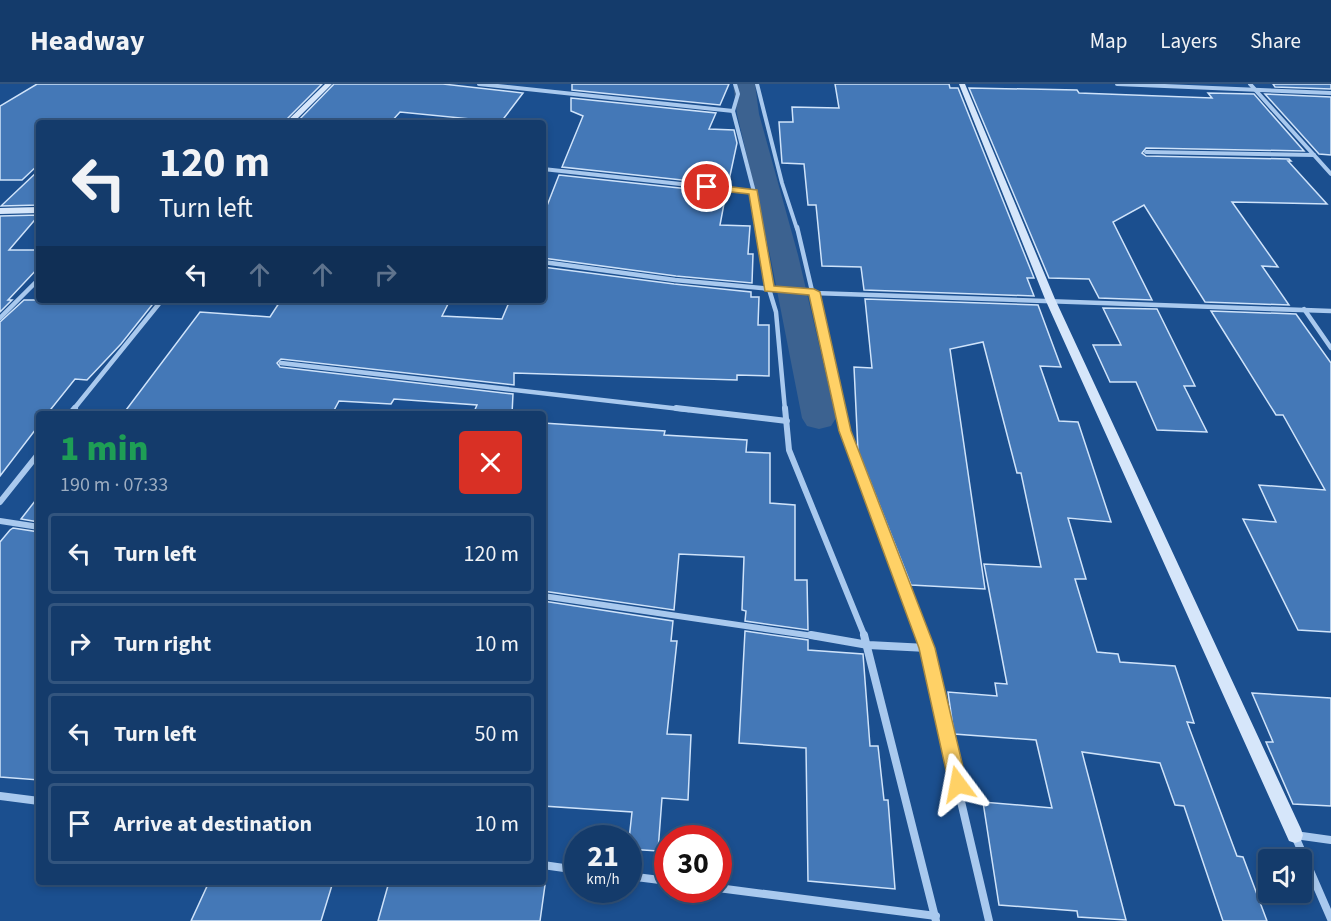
<!DOCTYPE html>
<html lang="en">
<head>
<meta charset="utf-8">
<style>
	:root { --surface:#143b6b; --page:#1d4271; --text:#f1f3f6; --muted:#9dadc1; --line:#33557e }
	body { margin:0; font-family:"Source Sans 3",sans-serif; background:var(--page); color:var(--text); height:100vh; display:flex; flex-direction:column; font-size:22px; white-space:nowrap }
	* { box-sizing:border-box; margin:0 }
	p { font-size:20px; color:var(--muted) }
	.icon { flex:none; width:33px; height:33px; fill:none; stroke:currentColor; stroke-width:2; stroke-linecap:round; stroke-linejoin:round }
	.map { position:relative; flex:1; overflow:hidden }
	.details { position:absolute; left:36px; top:327px; width:510px; height:474px; display:flex; flex-direction:column; background:var(--surface); border-radius:6px; box-shadow:0 3px 9px #0003,0 0 0 2px var(--line) }
	.details>* { flex:none }
	.guide { position:absolute; left:36px; top:36px; width:510px; height:183px; border-radius:6px; box-shadow:0 3px 9px #0003,0 0 0 2px var(--line); background:#143b6b; color:var(--text); overflow:hidden }
	.buttons { position:absolute; left:1258px; top:765px; display:grid; gap:12px }
	.buttons a { display:grid; place-items:center; width:54px; height:54px; border-radius:6px; background:var(--surface); box-shadow:0 3px 9px #0003,0 0 0 2px var(--line); font-size:30px }
	.speed { position:absolute; left:564px; top:741px; display:flex; gap:12px; font-size:30px; font-weight:700; text-align:center }
	.speed>* { display:grid; place-content:center; width:78px; height:78px; border-radius:50%; background:var(--surface); box-shadow:0 3px 9px #0003,0 0 0 2px var(--line); line-height:1 }
	.speed small { font-size:15px; font-weight:400 }
	.speed .limit { border:9px solid #d22; background:#fff; color:#111 }
	.pin { position:absolute; display:grid; place-items:center; width:51px; height:51px; color:#fff; margin:-26px; border:3px solid #fff; border-radius:50%; box-shadow:0 2px 6px #0007 }
	.me { position:absolute; width:66px; margin:-33px; rotate:347deg; stroke-linejoin:round; filter:drop-shadow(0 0 4px #0008) }
	.turn { display:flex; align-items:center; gap:21px; height:126px; padding:0 24px; font-size:27px }
	.turn .icon { width:78px; height:78px; stroke-width:2.5 }
	.turn b { display:block; font-size:42px; line-height:51px }
	.lanes { display:flex; align-items:center; height:57px; padding:0 24px; background:#0003; justify-content:center; gap:30px; direction:ltr }
	.lanes .off { opacity:.35 }
	.round { display:grid; place-items:center; flex:none; width:63px; height:63px; border-radius:6px; background:var(--page) }
	.head { display:flex; align-items:center; justify-content:space-between; height:102px; padding:0 24px }
	h1 { font-size:36px; font-weight:800; line-height:45px; color:#1e9e55 }
	ul { padding:0; list-style:none }
	li { display:flex; align-items:center; gap:18px; height:81px; margin:0 12px 9px; padding:0 12px; border:3px solid var(--line); border-radius:6px }
	li div { flex:1 }
	li b { display:block; font-size:22px }
	li em { font-style:normal }
	header { display:flex; align-items:center; gap:36px; box-sizing:border-box; height:84px; padding:0 30px; background:var(--surface); border-bottom:2px solid var(--line) }
	header strong { font-size:28px }
	nav { display:flex; gap:33px; margin-inline-start:auto; font-size:21px }
	.map>svg:first-child { display:block }
</style>
</head>
<body>
<header>
<strong>Headway</strong>
<nav><a>Map</a><a>Layers</a><a>Share</a></nav>
</header>
<div class="map">
<svg width="1331" height="837" viewBox="0 0 1331 837">
	<rect width="100%" height="100%" fill="#1b4f8f"/>
	<g fill="none" stroke-linecap="round" stroke-linejoin="round">
		<polygon fill="#3c6290" fill-rule="evenodd" points="733,0 755,0 759,30 798,171 836,334 831,342 819,345 807,342 802,334 770,171 737,30"/>
	</g>
	<g fill="#4478b7" stroke="#cfe3fa" stroke-width="1.5">
		<polygon points="37,0 322,0 283,39 39,39 39,80 22,96 0,96 0,22"/>
		<polygon points="334,0 443,0 523,9 501,38 400,28 391,38 368,36 368,39 296,39"/>
		<polygon points="572,0 729,0 720,21 572,6"/>
		<polygon points="835,0 949,0 950,4 958,4 1034,194 1027,194 1034,212 864,206 861,183 822,182 816,121 808,121 804,80 782,79 779,38 793,38 792,23 839,24"/>
		<polygon points="1273,0 1331,0 1331,5 1275,3"/>
		<polygon points="969,4 1077,6 1079,9 1212,14 1208,9 1254,10 1304,67 1146,64 1142,69 1146,72 1289,75 1291,77 1288,77 1327,120 1232,118 1278,183 1262,182 1289,221 1205,218 1144,121 1113,138 1152,216 1099,214 1089,195 1049,194"/>
		<polygon points="1265,10 1331,13 1331,71 1319,70"/>
		<polygon points="571,14 716,29 709,45 734,46 737,59 728,101 562,83 583,32 571,27"/>
		<polygon points="39,86 39,121 1,122"/>
		<polygon points="559,91 726,109 720,141 750,142 748,170 753,170 752,199 676,192 543,174 543,132"/>
		<polygon points="39,131 9,166 39,166 39,183 8,216 12,216 0,228 0,132"/>
		<polygon points="543,183 674,200 751,208 751,213 759,213 758,241 769,241 769,292 737,291 737,296 514,289 514,301 281,275 277,279 280,283 513,310 512,330 473,330 477,321 394,315 391,320 339,317 332,330 123,330 200,228 270,233 281,216 450,216 442,232 502,235 510,216 543,216"/>
		<polygon points="865,215 1038,221 1061,283 1040,282 1059,337 1078,338 1111,438 1068,434 1086,495 1075,495 1097,568 1118,570 1120,578 1175,582 1194,639 1187,638 1237,772 1243,773 1267,837 1223,837 1184,722 1175,721 1160,679 1082,668 1126,836 1078,833 1077,827 999,821 983,718 1052,724 1036,656 954,650 948,608 997,612 995,599 1007,600 984,480 1041,483 1021,389 1017,389 983,258 950,265 985,505 911,501 858,367 854,283 872,284"/>
		<polygon points="24,216 156,216 121,260 87,296 75,295 47,330 39,330 39,341 0,392 0,238"/>
		<polygon points="1103,224 1157,225 1195,302 1184,302 1207,348 1157,346 1136,298 1110,298 1093,261 1121,261"/>
		<polygon points="1211,227 1296,230 1331,279 1331,548 1298,546 1243,435 1276,438 1259,401 1325,406 1283,331 1276,331"/>
		<polygon points="543,339 665,347 664,351 747,356 746,368 770,369 770,419 795,421 795,496 807,496 808,546 745,537 746,527 742,526 744,473 679,470 674,526 543,507"/>
		<polygon points="39,412 39,438 21,435"/>
		<polygon points="13,444 39,448 39,696 0,693 0,458 10,446"/>
		<polygon points="543,517 673,537 671,557 677,557 667,650 691,651 688,716 662,714 658,767 628,765 632,728 543,722"/>
		<polygon points="745,547 808,556 808,566 863,570 870,662 878,662 884,716 888,716 895,805 808,797 806,664 739,659"/>
		<polygon points="1252,609 1331,614 1331,722 1293,720 1266,658 1273,658"/>
		<polygon points="209,798 333,798 321,837 191,837"/>
		<polygon points="389,798 444,798 491,802 492,798 545,801 540,837 378,837"/>
	</g>
	<g fill="none" stroke-linecap="round" stroke-linejoin="round">
		<g stroke="#a9c9ee" stroke-width="4">
			<polyline points="479,0 733,27"/>
			<polyline points="735,0 738,10 733,27 754,108 760,145"/>
			<polyline points="757,0 782,99 797,145"/>
			<polyline points="1117,0 1331,9"/>
			<polyline points="1250,0 1331,90"/>
			<polyline points="1146,68 1314,71"/>
			<polyline points="543,85 754,108"/>
		</g>
		<g stroke="#a9c9ee" stroke-width="4.5">
			<polyline points="759,143 769,205 776,228 785,326"/>
			<polyline points="797,143 840,326"/>
			<polyline points="543,178 675,196 814,209 1331,227"/>
			<polyline points="1304,225 1331,264"/>
			<polyline points="0,234 39,195"/>
			<polyline points="281,279 689,326"/>
			<polyline points="73,326 162,216"/>
		</g>
		<g stroke="#a9c9ee" stroke-width="6">
			<polyline points="676,324 787,337"/>
			<polyline points="785,324 789,366 865,553"/>
			<polyline points="840,324 845,347 923,553"/>
			<polyline points="70,330 75,324"/>
			<polyline points="0,418 39,369"/>
			<polyline points="0,437 39,443"/>
			<polyline points="543,512 820,553"/>
		</g>
		<g stroke="#a9c9ee" stroke-width="8">
			<polyline points="811,551 868,561 927,564"/>
			<polyline points="864,551 936,837"/>
			<polyline points="922,551 989,837"/>
			<polyline points="0,712 39,717"/>
			<polyline points="1295,751 1331,756"/>
			<polyline points="1295,752 1331,835"/>
			<polyline points="543,781 578,786"/>
			<polyline points="628,792 668,797"/>
			<polyline points="718,804 936,832"/>
		</g>
		<g fill="#d6e6fa" fill-rule="evenodd">
			<polygon points="325,0 332,0 293,39 285,39"/>
			<polygon points="959,0 965,0 1055,215 1301,745 1303,751 1301,757 1295,759 1289,757 1045,215"/>
			<polygon points="39,123 39,129 0,130 0,124"/>
		</g>
	</g>
	<polygon fill="#ffd166" stroke="#a68842" stroke-width="1.5" points="707,100 757,106 774,202 814,205 820,208 851,347 935,564 967,700 964,706 958,709 952,706 949,700 919,564 839,347 809,211 765,207 749,110 704,105 702,103"/>
</svg>
<div class="buttons">
<a><svg class="icon" aria-label="sound" viewBox="0 0 24 24"><path d="M4 9h4l5-4v14l-5-4H4zM17 9q2 3 0 6"/></svg></a>
</div>
<div class="speed"><div>21<small>km/h</small></div><div class="limit">30</div></div>
<div class="pin" style="left:707px;top:103px;background:#d93025"><svg class="icon" aria-label="arrive" viewBox="0 0 24 24"><path d="M6 21V4h12l-3 4 3 4H6"/></svg></div>
<svg class="me" style="left:958px;top:700px" viewBox="-20 -20 40 40"><path d="M0-17L14 15 0 8-14 15z" fill="#ffd166" stroke="#fff" stroke-width="4"/></svg>
<div class="guide">
<div class="turn"><svg class="icon" aria-label="left" viewBox="0 0 24 24"><path d="M17 20v-9H6M10 6l-5 5 5 5"/></svg><div><b>120 m</b>Turn left</div></div>
<div class="lanes"><svg class="icon" aria-label="left" viewBox="0 0 24 24"><path d="M17 20v-9H6M10 6l-5 5 5 5"/></svg><svg class="icon off" aria-label="ahead" viewBox="0 0 24 24"><path d="M12 20V5M6 11l6-6 6 6"/></svg><svg class="icon off" aria-label="ahead" viewBox="0 0 24 24"><path d="M12 20V5M6 11l6-6 6 6"/></svg><svg class="icon off" aria-label="right" viewBox="0 0 24 24"><path d="M7 20v-9h11M14 6l5 5-5 5"/></svg></div>
</div>
<section class="details">
<div class="head"><div><h1>1 min</h1><p>190 m · 07:33</p></div><a class="round" style="background:#d93025;color:#fff"><svg class="icon" aria-label="close" viewBox="0 0 24 24"><path d="M6 6l12 12M18 6L6 18"/></svg></a></div>
<ul>
<li><svg class="icon" aria-label="left" viewBox="0 0 24 24"><path d="M17 20v-9H6M10 6l-5 5 5 5"/></svg><div><b>Turn left</b></div><em>120 m</em></li>
<li><svg class="icon" aria-label="right" viewBox="0 0 24 24"><path d="M7 20v-9h11M14 6l5 5-5 5"/></svg><div><b>Turn right</b></div><em>10 m</em></li>
<li><svg class="icon" aria-label="left" viewBox="0 0 24 24"><path d="M17 20v-9H6M10 6l-5 5 5 5"/></svg><div><b>Turn left</b></div><em>50 m</em></li>
<li><svg class="icon" aria-label="arrive" viewBox="0 0 24 24"><path d="M6 21V4h12l-3 4 3 4H6"/></svg><div><b>Arrive at destination</b></div><em>10 m</em></li>
</ul>
</section>
</div>
</body>
</html>
